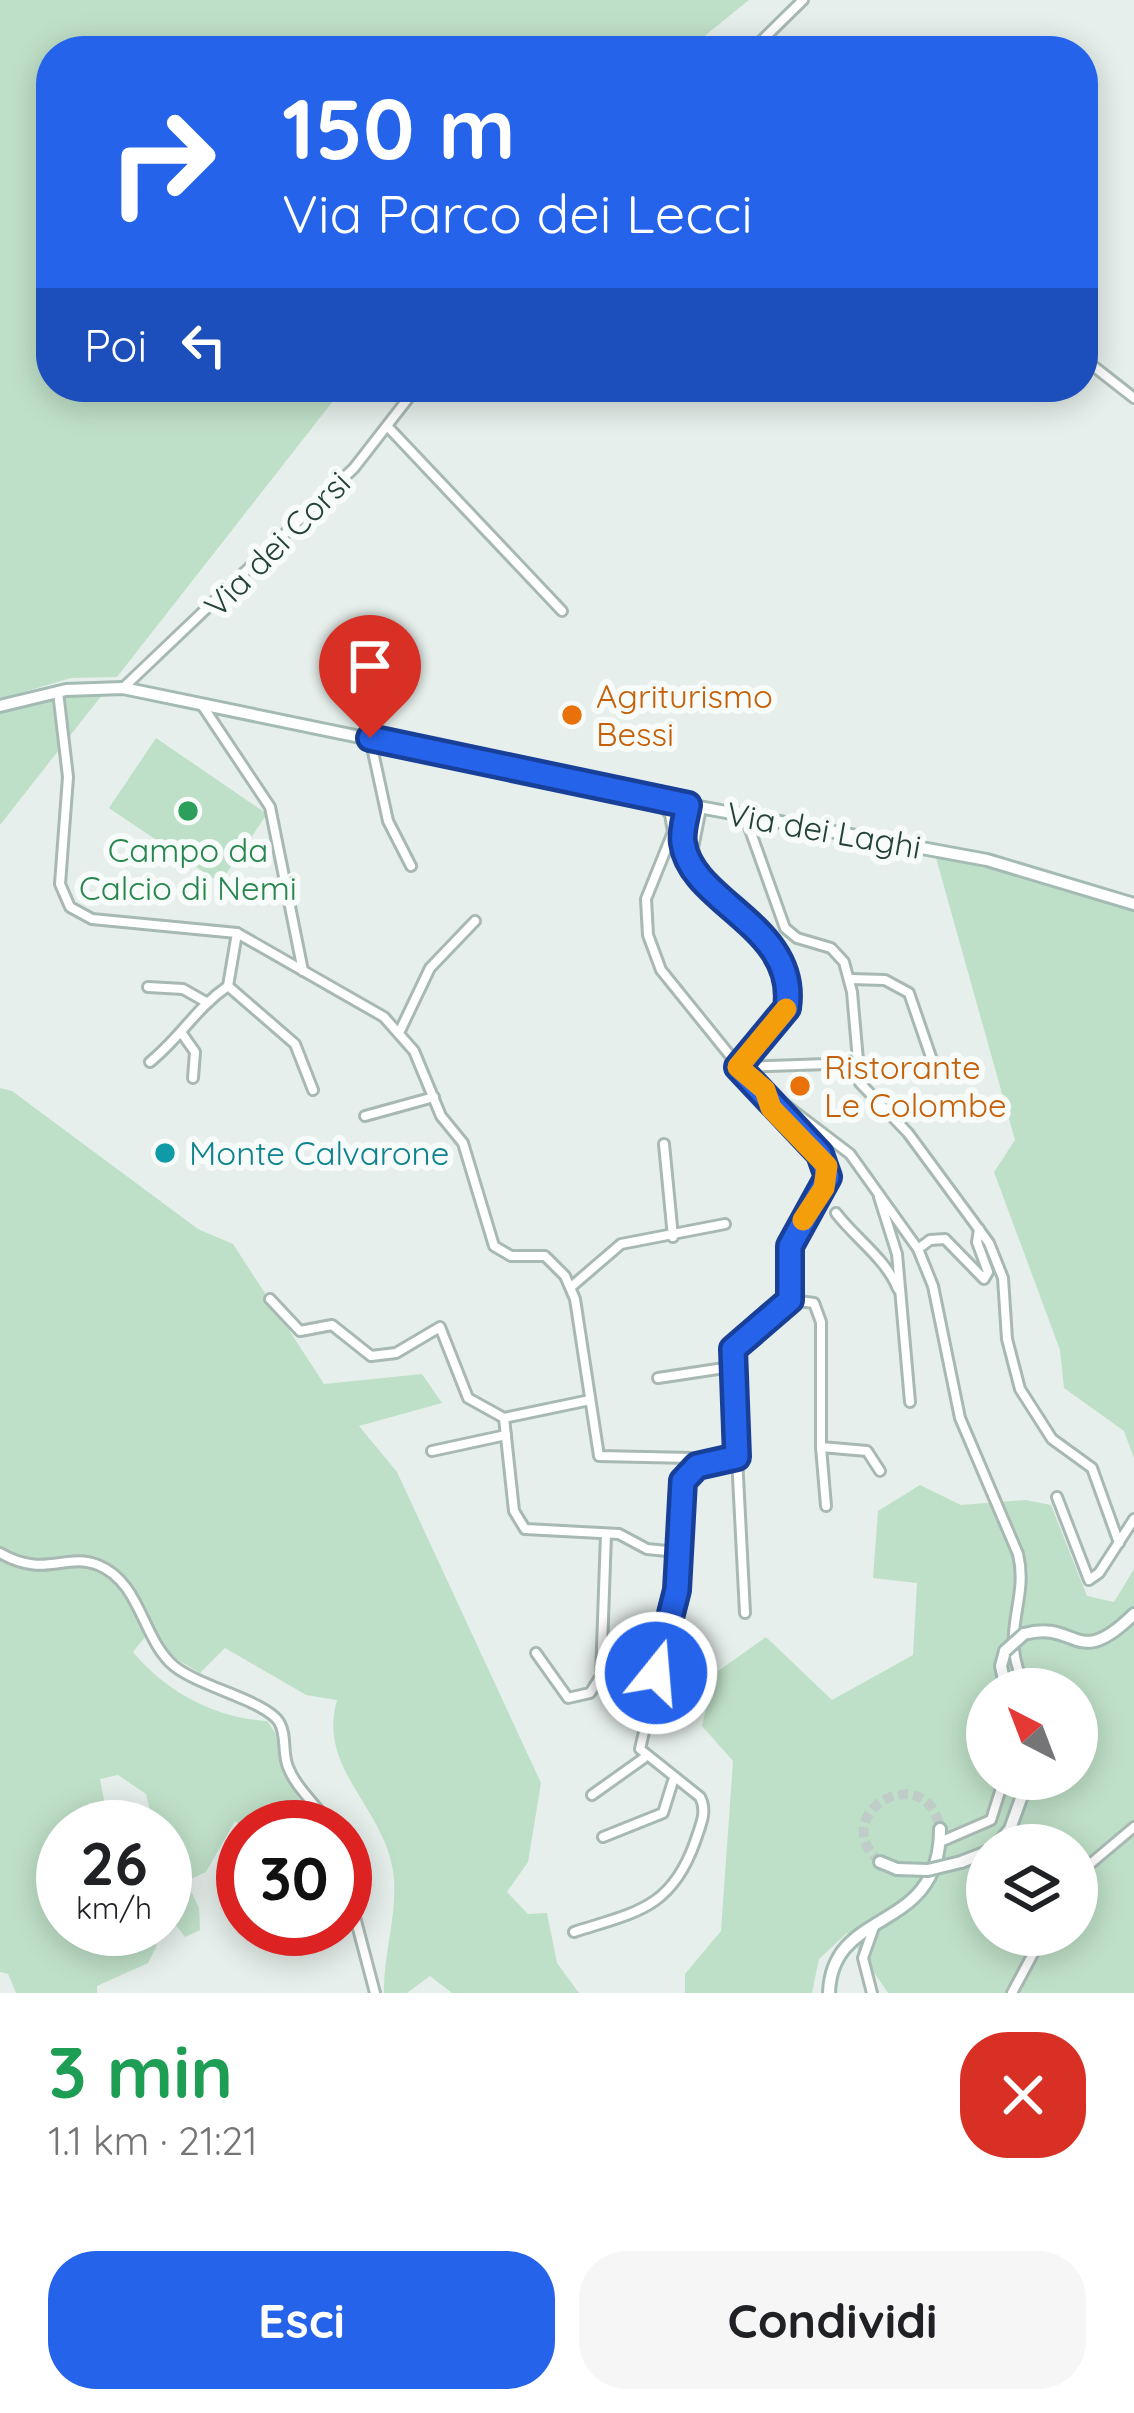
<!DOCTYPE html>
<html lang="it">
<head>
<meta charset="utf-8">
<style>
	:root { --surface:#fff; --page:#f6f6f6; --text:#202124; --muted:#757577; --accent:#2563eb }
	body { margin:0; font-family:Quicksand,sans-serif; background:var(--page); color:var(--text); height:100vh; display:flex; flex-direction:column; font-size:45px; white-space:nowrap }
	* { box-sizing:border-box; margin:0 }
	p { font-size:39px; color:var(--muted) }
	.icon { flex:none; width:66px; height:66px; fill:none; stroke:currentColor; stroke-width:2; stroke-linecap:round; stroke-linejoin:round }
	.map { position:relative; height:1993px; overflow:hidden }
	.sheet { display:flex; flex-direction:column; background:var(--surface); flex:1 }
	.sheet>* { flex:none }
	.top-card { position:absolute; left:36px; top:36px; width:1062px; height:366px; border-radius:48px; box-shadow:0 6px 30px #0003; background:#2563eb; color:#fff; overflow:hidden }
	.needle { width:78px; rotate:318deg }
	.fabs { position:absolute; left:966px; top:1668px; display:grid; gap:24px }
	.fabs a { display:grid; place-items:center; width:132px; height:132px; border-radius:50%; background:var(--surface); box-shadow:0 6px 30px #0003; font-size:60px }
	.speed { position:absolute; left:36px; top:1800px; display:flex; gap:24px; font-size:60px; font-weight:700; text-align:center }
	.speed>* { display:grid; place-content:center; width:156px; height:156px; border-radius:50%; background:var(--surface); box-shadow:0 6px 30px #0003; line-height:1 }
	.speed small { font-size:30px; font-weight:400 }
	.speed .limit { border:18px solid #d22; background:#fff; color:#111 }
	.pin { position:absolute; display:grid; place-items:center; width:102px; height:102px; color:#fff; margin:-123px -51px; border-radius:50% 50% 50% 0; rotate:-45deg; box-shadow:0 0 12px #0007 }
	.pin .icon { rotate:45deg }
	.me { position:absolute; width:132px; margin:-66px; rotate:17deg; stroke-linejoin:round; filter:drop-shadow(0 0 9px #0008) }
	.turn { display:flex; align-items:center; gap:42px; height:252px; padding:0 48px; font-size:54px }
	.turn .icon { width:156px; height:156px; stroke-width:2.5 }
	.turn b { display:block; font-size:84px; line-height:102px }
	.then { display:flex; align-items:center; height:114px; padding:0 48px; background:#0003; gap:24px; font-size:45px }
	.round { display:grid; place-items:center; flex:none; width:126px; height:126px; border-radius:48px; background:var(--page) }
	.headline { display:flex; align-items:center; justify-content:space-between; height:204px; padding:0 48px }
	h1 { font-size:72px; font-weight:700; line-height:90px; color:#1e9e55 }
	.button { display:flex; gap:24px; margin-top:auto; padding:24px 48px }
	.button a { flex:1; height:138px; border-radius:48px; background:var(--accent); color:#fff; font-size:48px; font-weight:700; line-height:138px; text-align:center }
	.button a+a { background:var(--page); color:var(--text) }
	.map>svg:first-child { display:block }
</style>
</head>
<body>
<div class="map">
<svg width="1134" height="1993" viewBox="0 0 1134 1993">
	<rect width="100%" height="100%" fill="#e6efeb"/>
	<g fill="#bfe0c8" fill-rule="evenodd">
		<polygon points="0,0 749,0 686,51 51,51 51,387 344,387 117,677 71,678 0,699"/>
		<polygon points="102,695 0,825 0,711 49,698"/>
		<polygon points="156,738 267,814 220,883 109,808"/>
		<polygon points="936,858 1015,871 1134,909 1134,1458 1124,1431 1064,1388 1060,1350 994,1172 1015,1140"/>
		<path d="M0 1088 12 1091 198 1229 233 1244 324 1384 422 1374 442 1403 359 1426 397 1472 541 1783 528 1862 507 1892 528 1914 547 1913 557 1963 579 1993H452L430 1976 407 1993H384C383 1954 399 1910 393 1871 383 1806 317 1768 337 1700L306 1695 225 1648 200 1673 164 1652 157 1639 145 1637 133 1652C166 1692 215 1718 267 1721 289 1746 278 1779 306 1807V1817L296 1827H243L235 1821 206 1872 186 1881 199 1908 200 1930 185 1937 165 1910V1827H154L146 1794 118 1775 100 1779 109 1827H63V1929H140L157 1945 148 1963 97 1986V1993H16L8 1974 0 1972Z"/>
		<path d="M920 1485 961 1505 1026 1500 1051 1505 1087 1596 1114 1602 1134 1569V1993H888L847 1933 819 1959 812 1993H685V1974L721 1931 733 1761 702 1726 714 1674 766 1637 832 1700 913 1655 917 1583 873 1578 878 1511ZM987 1689H1077V1779H987ZM987 1845H1077V1935H987Z"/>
	</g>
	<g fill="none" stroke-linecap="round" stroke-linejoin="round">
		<path stroke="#bfccc8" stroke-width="10" stroke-dasharray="10 5" stroke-linecap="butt" d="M880 1862C824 1813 928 1756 940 1829"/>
		<g stroke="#a8b8b2" stroke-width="14">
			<g id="minor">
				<polyline points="751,51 803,0"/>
				<polyline points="1083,358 1134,398"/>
				<polyline points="389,428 562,611"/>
				<polyline points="123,688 354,468 417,387"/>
				<polyline points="58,692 68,777 60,884 70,907 92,919 237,933 384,1017 414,1051 441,1116 463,1143 494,1246 511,1256 545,1256 565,1276 575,1299 599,1456 692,1458 701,1464"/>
				<polyline points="202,705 270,807 303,971"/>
				<polyline points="370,738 388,821 411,866"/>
				<path d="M656 800 670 814 673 832 646 899 648 935 661 970 745 1074 850 1154 918 1249 933 1286 960 1418 1018 1554C1030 1603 996 1635 1027 1689"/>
				<path d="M688 805C686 817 682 830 683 842 690 901 799 930 788 1001 784 1029 749 1042 738 1067"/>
				<polyline points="745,816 785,928 797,938 831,948 844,962 852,992 860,1083 908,1133 989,1243 1003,1278 1007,1339 1020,1389 1052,1439 1092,1468 1119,1543"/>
				<polyline points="697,870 693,848 701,808"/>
				<polyline points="850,979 885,980 909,993 931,1057"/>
				<polyline points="228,986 295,1044 313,1090"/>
				<polyline points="228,986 237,933"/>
				<polyline points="148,987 183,989 206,1002"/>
				<polyline points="399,1033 430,968 475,921"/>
				<polyline points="183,1035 195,1052 193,1078"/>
				<path d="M150 1062C181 1037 195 1009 228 986"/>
				<polyline points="740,1067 856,1063"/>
				<polyline points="365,1116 434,1097"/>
				<polyline points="664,1144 673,1237"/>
				<polyline points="879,1197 897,1254 910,1402"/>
				<path d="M836 1213C856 1239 886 1259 898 1289"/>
				<polyline points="918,1249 930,1240 945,1239 984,1279 988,1272 977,1242 979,1229"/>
				<polyline points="571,1287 621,1244 725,1224"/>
				<polyline points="270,1299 300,1331 332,1325 371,1356 396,1353 440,1327 468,1398 504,1418 590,1400"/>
				<polyline points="790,1300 814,1303 821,1322 821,1447 867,1451 880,1471"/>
				<polyline points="658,1378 731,1367"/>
				<polyline points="504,1418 514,1511 525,1529 619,1534 647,1549 677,1552"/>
				<polyline points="821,1447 826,1506"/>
				<polyline points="432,1451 506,1435"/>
				<polyline points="737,1457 745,1613"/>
				<polyline points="1057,1497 1089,1580 1099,1573 1134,1519"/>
				<path d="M0 1553C45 1579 65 1552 98 1565 141 1582 142 1639 174 1666 200 1687 266 1701 279 1722 287 1735 282 1753 288 1767 297 1790 318 1806 331 1827"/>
				<polyline points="536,1653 568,1698 590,1693 601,1676 606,1534"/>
				<polyline points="592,1795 644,1758"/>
				<polyline points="603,1837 663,1813 673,1781"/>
				<polyline points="940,1842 991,1820 1004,1779"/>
				<polyline points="1077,1875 1134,1827"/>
				<polyline points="345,1879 375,1993"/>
				<path d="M574 1932C636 1912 671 1909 695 1842 700 1826 708 1812 700 1797L640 1749 677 1590 683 1481 697 1466 737 1457 732 1354 739 1340 779 1315 790 1300V1246L828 1177C824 1138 771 1128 765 1090"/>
				<polyline points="872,1993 863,1958 874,1927"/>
				<polyline points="1012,1993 1043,1935"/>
			</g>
		</g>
		<g stroke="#a4bbb3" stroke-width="16">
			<g id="secondary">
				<polyline points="0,706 66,690 123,688 699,807 987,860 1134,904"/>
				<path d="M1024 1634C1078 1619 1075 1672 1134 1614"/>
				<polyline points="1005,1651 1001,1666 1006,1689"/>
				<polyline points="997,1845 1010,1829 1028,1779"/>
				<polyline points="880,1862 897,1869"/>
				<polyline points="961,1862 987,1852"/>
				<path d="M829 1993C832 1905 940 1936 940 1829"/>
			</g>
		</g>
		<use href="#minor" stroke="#fff" stroke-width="8"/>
		<use href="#secondary" stroke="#fff" stroke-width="10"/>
		<g stroke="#a4bbb3" stroke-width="16" stroke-linecap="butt">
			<g id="secondary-bridge">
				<polyline points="1005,1651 1024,1634"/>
				<polyline points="897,1869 928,1870 961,1862"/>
			</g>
		</g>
		<use href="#secondary-bridge" stroke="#fff" stroke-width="10"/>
	</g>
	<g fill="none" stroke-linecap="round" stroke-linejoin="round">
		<g stroke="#184099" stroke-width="30">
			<path id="route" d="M370 738 688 805C686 817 681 831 683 843 691 903 799 926 787 1008L738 1067 820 1154 828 1177 790 1246V1300L733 1349 737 1457 697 1466 683 1481 677 1590 656 1673"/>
		</g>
		<use href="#route" stroke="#2563eb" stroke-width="21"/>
		<polyline stroke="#f59e0b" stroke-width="21" points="786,1009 738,1067 765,1090 771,1108 827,1166 824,1188 803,1220"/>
	</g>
	<g fill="#e8710a" stroke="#f7fbf9" stroke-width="4.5">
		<circle cx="572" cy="715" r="12"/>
		<circle cx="800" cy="1086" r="12"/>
	</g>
	<circle fill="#2e9e5b" stroke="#f7fbf9" stroke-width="4.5" cx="188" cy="811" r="12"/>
	<circle fill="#0f9aa8" stroke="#f7fbf9" stroke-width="4.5" cx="165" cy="1153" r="12"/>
	<g text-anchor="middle" stroke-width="12" stroke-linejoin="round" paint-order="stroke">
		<g font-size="33" fill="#24423a" stroke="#f7fbf9">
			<text transform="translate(277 544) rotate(-45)" y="12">Via dei Corsi</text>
			<text transform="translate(824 830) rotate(10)" y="12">Via dei Laghi</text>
		</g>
		<g font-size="33" fill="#c56008" stroke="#f7fbf9" text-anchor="start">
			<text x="596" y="708">Agriturismo<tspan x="596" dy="38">Bessi</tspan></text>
			<text x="824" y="1079">Ristorante<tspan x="824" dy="38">Le Colombe</tspan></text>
		</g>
		<g font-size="33" fill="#27864d" stroke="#f7fbf9">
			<text x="188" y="862">Campo da<tspan x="188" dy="38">Calcio di Nemi</tspan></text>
		</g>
		<g font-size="33" fill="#0d838f" stroke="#f7fbf9" text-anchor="start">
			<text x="189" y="1165">Monte Calvarone</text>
		</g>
	</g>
</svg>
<div class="fabs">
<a><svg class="needle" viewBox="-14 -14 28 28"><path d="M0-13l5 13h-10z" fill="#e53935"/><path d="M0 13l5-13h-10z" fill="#757577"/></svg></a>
<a><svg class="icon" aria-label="layers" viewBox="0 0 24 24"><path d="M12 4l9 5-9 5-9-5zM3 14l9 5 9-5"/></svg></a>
</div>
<div class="speed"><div>26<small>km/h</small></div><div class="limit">30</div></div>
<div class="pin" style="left:370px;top:738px;background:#d93025"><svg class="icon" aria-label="arrive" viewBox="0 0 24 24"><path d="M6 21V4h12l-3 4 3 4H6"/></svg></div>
<svg class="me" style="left:656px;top:1673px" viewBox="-20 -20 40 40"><circle r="17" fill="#2563eb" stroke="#fff" stroke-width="3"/><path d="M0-11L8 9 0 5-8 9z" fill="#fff"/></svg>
<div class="top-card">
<div class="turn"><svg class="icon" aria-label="right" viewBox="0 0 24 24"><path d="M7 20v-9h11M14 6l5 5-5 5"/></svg><div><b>150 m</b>Via Parco dei Lecci</div></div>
<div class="then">Poi<svg class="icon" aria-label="left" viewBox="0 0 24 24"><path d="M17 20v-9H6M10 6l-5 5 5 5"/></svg></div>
</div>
</div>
<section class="sheet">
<div class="headline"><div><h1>3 min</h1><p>1.1 km · 21:21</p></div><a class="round" style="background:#d93025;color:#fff"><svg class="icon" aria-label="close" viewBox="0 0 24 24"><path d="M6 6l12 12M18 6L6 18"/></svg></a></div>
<div class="button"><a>Esci</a><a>Condividi</a></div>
</section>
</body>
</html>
